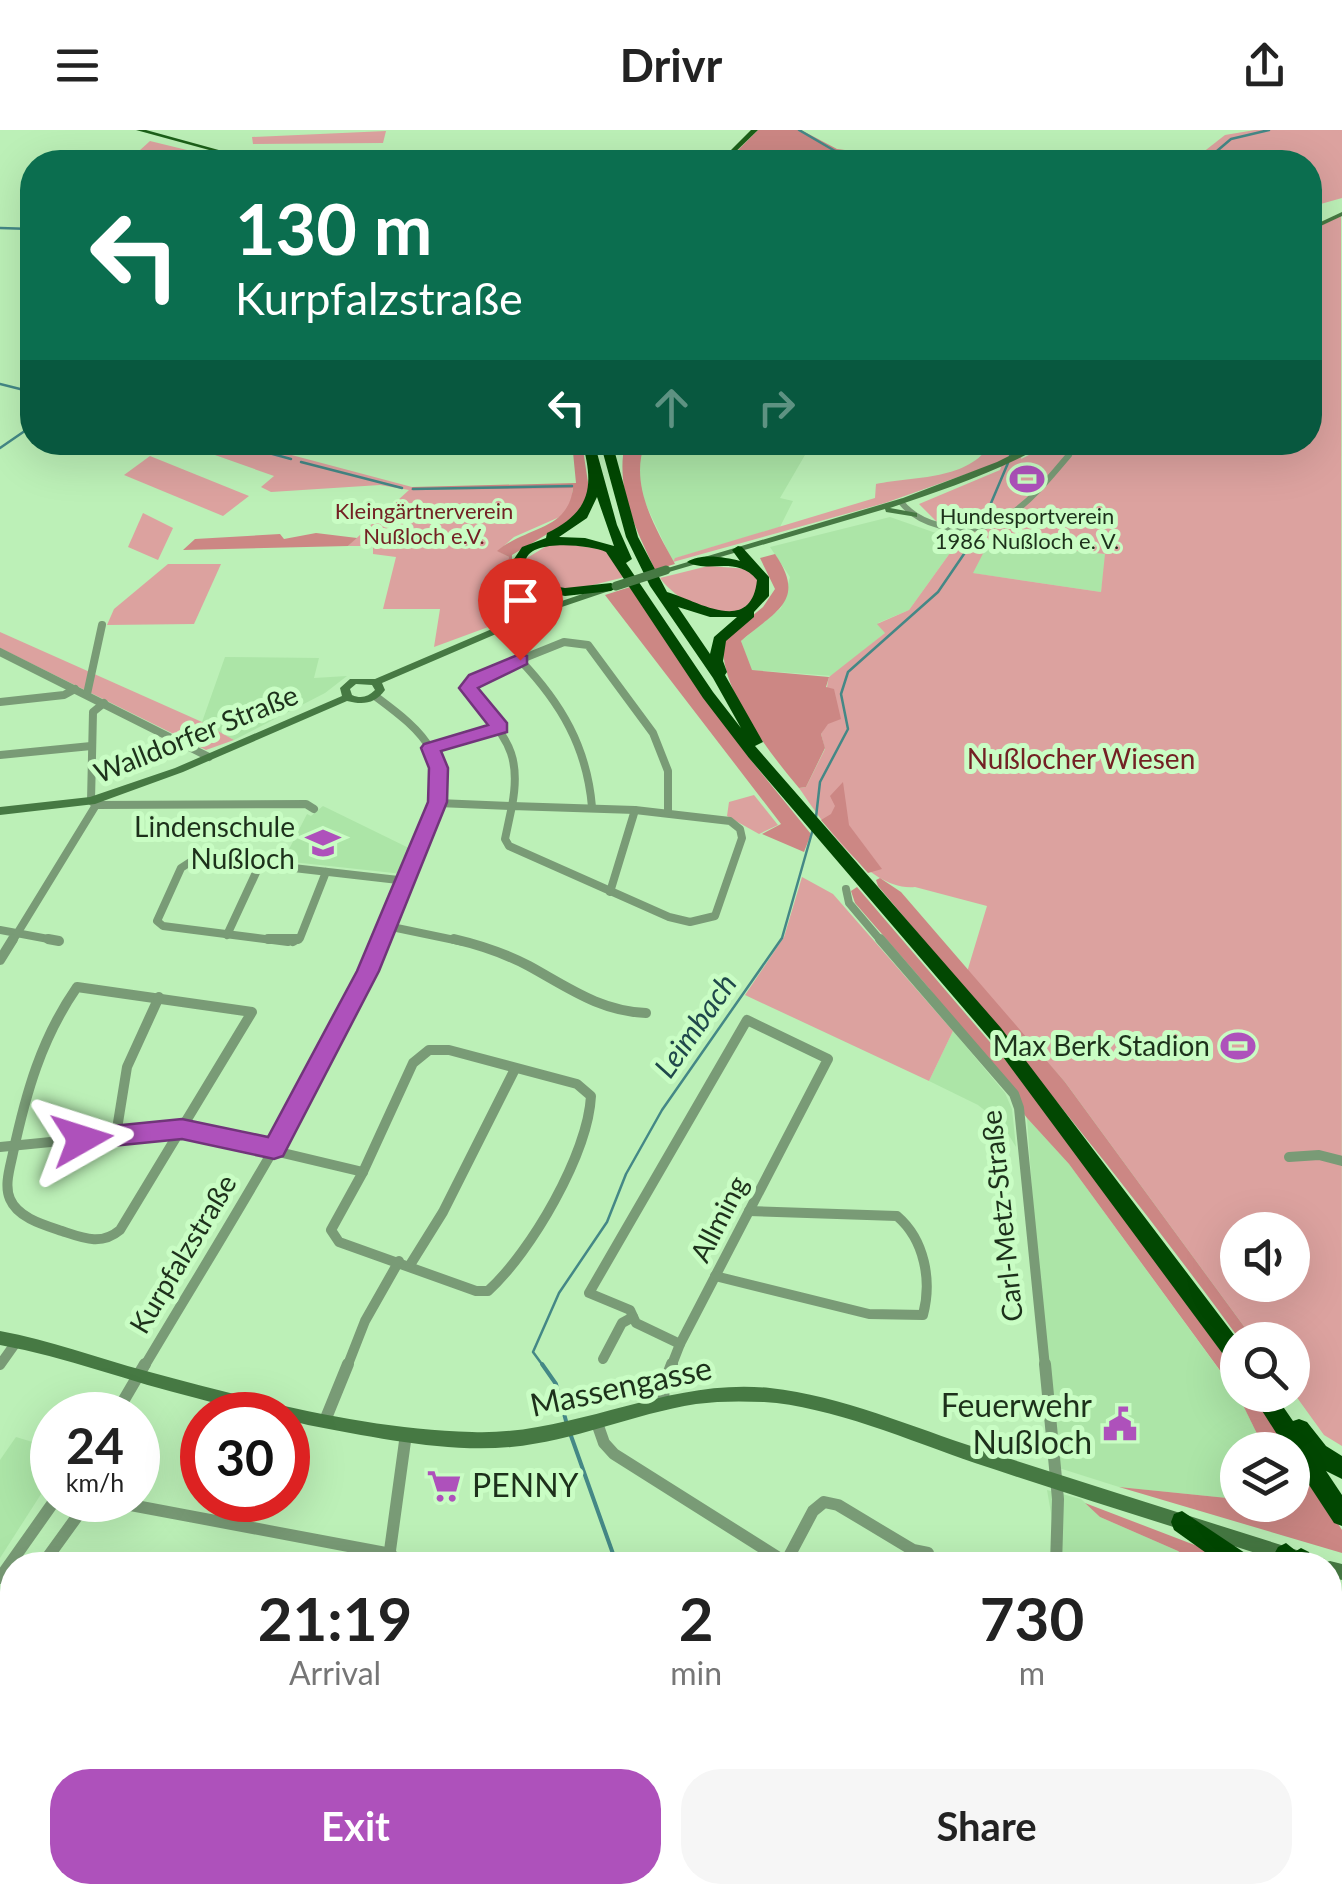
<!DOCTYPE html>
<html lang="en">
<head>
<meta charset="utf-8">
<style>
	:root { --surface:#fff; --page:#f6f6f6; --text:#222; --muted:#767676; --accent:#ae51bb }
	body { margin:0; font-family:Lato,sans-serif; background:var(--page); color:var(--text); height:100vh; display:flex; flex-direction:column; font-size:38px; white-space:nowrap }
	* { box-sizing:border-box; margin:0 }
	p { font-size:32px; color:var(--muted) }
	.icon { flex:none; width:55px; height:55px; fill:none; stroke:currentColor; stroke-width:2; stroke-linecap:round; stroke-linejoin:round }
	.map { position:relative; flex:1; overflow:hidden }
	.drawer { position:absolute; left:0px; top:1422px; width:1342px; height:352px; display:flex; flex-direction:column; background:var(--surface); border-radius:40px 40px 0 0; box-shadow:0 10px 40px #0002 }
	.drawer>* { flex:none }
	.banner { position:absolute; left:20px; top:20px; width:1302px; height:305px; border-radius:40px; box-shadow:0 10px 40px #0002; background:#0b6e4f; color:#fff; overflow:hidden }
	.buttons { position:absolute; left:1220px; top:1082px; display:grid; gap:20px }
	.buttons a { display:grid; place-items:center; width:90px; height:90px; border-radius:50%; background:var(--surface); box-shadow:0 10px 40px #0002; font-size:50px }
	.speed { position:absolute; left:30px; top:1262px; display:flex; gap:20px; font-size:50px; font-weight:700; text-align:center }
	.speed>* { display:grid; place-content:center; width:130px; height:130px; border-radius:50%; background:var(--surface); box-shadow:0 10px 40px #0002; line-height:1 }
	.speed small { font-size:25px; font-weight:400 }
	.speed .limit { border:15px solid #d22; background:#fff; color:#111 }
	.pin { position:absolute; display:grid; place-items:center; width:85px; height:85px; color:#fff; margin:-102px -42px; border-radius:50% 50% 50% 0; rotate:-45deg; box-shadow:0 0 10px #0007 }
	.pin .icon { rotate:45deg }
	.me { position:absolute; width:110px; margin:-55px; rotate:84deg; stroke-linejoin:round; filter:drop-shadow(0 0 8px #0008) }
	.turn { display:flex; align-items:center; gap:35px; height:210px; padding:0 50px; font-size:45px }
	.turn .icon { width:130px; height:130px; stroke-width:2.5 }
	.turn b { display:block; font-size:70px; line-height:85px }
	.lanes { display:flex; align-items:center; height:95px; padding:0 50px; background:#0003; justify-content:center; gap:50px; direction:ltr }
	.lanes .off { opacity:.35 }
	.eta { display:flex; justify-content:space-evenly; align-items:center; height:170px; text-align:center }
	.eta b { font-size:60px; font-weight:700; line-height:70px }
	.cta { display:flex; gap:20px; margin-top:auto; padding:20px 50px }
	.cta a { flex:1; height:115px; border-radius:40px; background:var(--accent); color:#fff; font-size:40px; font-weight:700; line-height:115px; text-align:center }
	.cta a+a { background:var(--page); color:var(--text) }
	header { display:flex; justify-content:space-between; align-items:center; height:130px; padding:0 50px; background:var(--surface); font-size:45px; font-weight:700 }
	.map>svg:first-child { display:block }
</style>
</head>
<body>
<header><svg class="icon" aria-label="menu" viewBox="0 0 24 24"><path d="M4 6h16M4 12h16M4 18h16"/></svg>Drivr<svg class="icon" aria-label="share" viewBox="0 0 24 24"><path d="M12 15V3M7 8l5-5 5 5M5 13v7h14v-7"/></svg></header>
<div class="map">
<svg width="1342" height="1774" viewBox="0 0 1342 1774">
	<rect width="100%" height="100%" fill="#bcf0b7"/>
	<g fill="#ace5a7">
		<polygon points="645,313 812,313 780,368 793,371 780,397 676,428 673,432 640,362 640,326"/>
		<polygon points="890,387 953,409 950,423 909,480 878,493 886,502 833,546 751,540 741,511 781,478 790,447 770,417"/>
		<polygon points="991,407 1003,413 1106,424 1101,462 972,443"/>
		<polygon points="225,527 319,528 314,548 347,546 325,563 234,610 202,592"/>
		<polygon points="323,676 413,720 403,744 283,731 307,684 311,686"/>
		<polygon points="953,901 1005,963 1012,979 1016,1017 1002,994 978,975 929,951"/>
		<polygon points="1027,988 1069,1034 1239,1267 1265,1320 1238,1320 1237,1369 1119,1357 1059,1338 1038,1147"/>
		<polygon points="16,1307 52,1318 52,1347 0,1428 0,1330"/>
		<polygon points="1047,1360 1081,1369 1100,1387 1178,1421 1197,1435 1060,1435"/>
		<polygon points="1330,1670 1342,1690 1342,1767 1336,1774 1100,1774 1099,1763 1330,1762"/>
	</g>
	<g fill="#dca29f" fill-rule="evenodd">
		<polygon points="1255,0 1342,0 1342,68 1310,77 1310,32 1181,32 1202,23 1225,5"/>
		<polygon points="386,1 383,13 253,14 252,7"/>
		<polygon points="150,11 236,32 127,32"/>
		<path d="M1342 85 1341 87 1342 1316 1324 1305 1293 1262 1292 1210H1254L1065 952 967 842 987 776 915 757C869 762 822 691 799 658L806 657 825 619 821 604C832 587 823 567 829 547L885 503 877 494 909 480 950 423 953 409 967 400 937 392 919 374 1000 340 1003 331 885 373 673 432 675 428 875 368 876 354C914 346 969 351 991 313H1025L1021 329 1053 313 1310 312V136L1321 124 1310 119V101ZM991 408 1003 413 1105 424 1101 462 973 443ZM1238 1100H1292V1155H1238Z"/>
		<polygon points="181,313 246,313 412,357 412,360 573,357 571,377 564,385 514,407 498,421 509,427 509,453 520,470 532,472 532,481 434,517 440,479 383,479 396,427 373,424 373,416 348,416 409,360 380,355 271,362 261,357 274,346"/>
		<polygon points="150,326 249,366 223,386 124,345"/>
		<polygon points="143,383 173,398 158,430 128,417"/>
		<polygon points="553,412 607,420 625,447 573,460 537,454 525,435 527,428"/>
		<polygon points="168,434 221,434 194,494 107,495 114,479"/>
		<path d="M708 436 749 439 763 456C757 464 749 476 740 480 714 492 674 468 660 448Z"/>
		<polygon points="0,502 202,592 234,610 206,620 0,518"/>
		<polygon points="754,665 778,695 759,704 727,686 729,672"/>
		<polygon points="802,747 833,764 953,901 929,951 745,865 784,807"/>
		<polygon points="1330,1461 1342,1464 1342,1612 1330,1589"/>
	</g>
	<g fill="#cc8784">
		<polygon points="758,0 801,0 837,19 884,25 881,32 726,32"/>
		<path d="M572 312 582 313 589 359 581 384 512 425V444L532 472 519 470 507 448 509 427 497 421C527 396 568 401 573 358L411 360 412 357 576 353Z"/>
		<path d="M625 313H645C629 355 655 397 675 434L655 440C636 399 615 359 625 313Z"/>
		<polygon points="316,403 357,408 348,416 183,420 195,409 280,404 284,409"/>
		<path d="M775 424C807 471 776 481 741 511L752 540 829 547 826 557 834 559 841 589 828 594 821 604 825 618 806 657 799 658C768 621 719 559 723 510L763 477 775 459 760 428Z"/>
		<polygon points="630,457 750,629 811,704 804,722 762,704 781,694 605,465"/>
		<polygon points="843,652 849,695 882,739 868,743 821,690 831,684 835,676 830,666"/>
		<path d="M880 748 901 762 1065 952 1254 1210H1240C1126 1053 1003 904 878 756L876 750Z"/>
		<polygon points="857,757 1031,960 1237,1243 1238,1265 1069,1034 1027,988 928,857 855,773 851,761"/>
		<polygon points="1238,1265 1253,1265 1290,1320 1265,1320"/>
		<polygon points="1293,1324 1342,1400 1342,1423 1119,1357 1237,1369 1238,1375 1292,1375"/>
		<polygon points="1085,1373 1213,1422 1229,1435 1197,1435 1178,1421 1100,1387"/>
	</g>
	<g fill="none" stroke-linecap="round" stroke-linejoin="round">
		<g stroke="#448886" stroke-width="2.5">
			<polyline points="799,0 835,21 889,30"/>
			<polyline points="1204,32 1231,9 1269,0"/>
			<polyline points="0,98 32,99"/>
			<polyline points="0,254 32,262"/>
			<polyline points="228,312 291,329"/>
			<polyline points="0,318 32,296"/>
			<polyline points="1010,325 1014,312"/>
			<polyline points="301,332 402,358"/>
			<polyline points="413,359 572,356"/>
			<polyline points="983,392 1008,333"/>
			<polyline points="816,687 820,652 848,599 841,564 848,542 938,462 979,402"/>
			<polyline points="544,1237 533,1222 559,1163 607,1092 626,1044 662,980 782,808 813,699"/>
		</g>
		<g stroke="#448886" stroke-width="4">
			<polyline points="542,1234 556,1254 566,1291"/>
			<polyline points="570,1303 617,1435"/>
			<polyline points="867,1762 889,1774"/>
		</g>
		<path stroke="#799b76" stroke-width="6" d="M901 372C911 385 925 392 941 396 999 413 1035 365 1069 325"/>
		<g stroke="#799b76" stroke-width="8">
			<polyline points="0,522 209,627"/>
			<path d="M520 530C561 573 587 617 592 677"/>
			<polyline points="87,564 102,495"/>
			<path d="M375 566C395 581 419 598 431 620 457 668 399 764 379 812"/>
			<polyline points="0,572 64,565 75,559"/>
			<polyline points="430,618 500,598"/>
			<polyline points="0,625 91,616"/>
			<polyline points="438,673 512,676"/>
			<polyline points="96,675 306,674 314,679"/>
			<polygon points="512,676 635,680 730,691 740,699 742,708 715,786 690,792 669,787 509,716 505,709"/>
			<path d="M512 676C524 613 497 604 468 558L482 545 564 512 588 515 653 603 668 641V682"/>
			<polyline points="846,759 849,773 882,812"/>
			<polyline points="610,762 635,680"/>
			<polyline points="387,796 464,812"/>
			<polyline points="0,800 59,811"/>
			<polyline points="227,805 260,734"/>
			<polyline points="12,812 96,675 91,671 93,582 104,573"/>
			<polyline points="288,812 163,796 157,791 181,738 198,727 407,751"/>
			<polyline points="293,812 300,808 326,742"/>
		</g>
		<g stroke="#799b76" stroke-width="10">
			<polyline points="48,809 59,811"/>
			<polyline points="268,809 298,809"/>
			<path d="M454 809C480 815 506 824 529 836 569 858 600 881 646 883"/>
			<polyline points="880,809 1014,964 1019,978 1045,1237"/>
			<polyline points="0,830 13,809"/>
			<path d="M77 857 252 882 120 1100C101 1116 83 1108 62 1101 44 1095 18 1088 10 1069 4 1055 10 1038 13 1023 26 963 41 909 77 857Z"/>
			<polygon points="747,890 828,929 680,1214 636,1193 630,1180 589,1163"/>
			<path d="M429 920H449L577 954 591 966C588 1024 531 1122 488 1161H476L339 1112 331 1100 363 1042 413 933Z"/>
			<polyline points="116,1005 127,937 159,867"/>
			<polyline points="0,1017 182,999 363,1042"/>
			<polyline points="1289,1027 1319,1025 1342,1031"/>
			<polyline points="410,1135 443,1082 515,939"/>
			<path d="M715 1146 869 1184 923 1185C932 1151 925 1110 897 1086L749 1081"/>
			<polyline points="603,1229 622,1193 633,1187"/>
			<polyline points="0,1235 17,1211"/>
			<path d="M144 1237C227 1097 317 959 380 809"/>
			<polyline points="347,1237 365,1191 399,1131"/>
			<polyline points="671,1237 680,1214"/>
		</g>
		<g stroke="#799b76" stroke-width="12">
			<polyline points="1045,1234 1058,1369 1056,1435"/>
			<polyline points="664,1274 663,1258 672,1234"/>
			<polyline points="115,1285 145,1234"/>
			<polyline points="326,1288 348,1234"/>
			<polyline points="597,1293 604,1313 614,1324 790,1435"/>
			<polyline points="104,1370 391,1424"/>
			<polyline points="786,1432 813,1381 824,1372 838,1375 913,1420 928,1423"/>
			<polyline points="42,1435 89,1370"/>
			<polyline points="388,1435 406,1304"/>
			<polyline points="0,1448 55,1370"/>
			<polyline points="0,1471 12,1476"/>
			<polyline points="785,1762 800,1774"/>
			<polyline points="1087,1762 1088,1774"/>
			<polyline points="279,1774 283,1762"/>
			<polyline points="474,1774 477,1762"/>
		</g>
		<g fill="#467943" fill-rule="evenodd">
			<polygon points="1342,82 1342,86 1310,101 1310,97"/>
			<path d="M1037 312H1049C1001 341 943 360 890 378L917 383V387L886 382 885 379 669 442 661 440 903 368 997 332Z"/>
			<path d="M606 456 609 457V461L547 482 382 553 385 560C375 574 363 575 347 571L183 642 95 674 0 685V677L90 667 175 638 342 566 340 558 350 549H375L541 478ZM356 554 372 555 375 560C368 567 361 569 352 565L350 559Z"/>
			<path d="M0 1201C50 1210 97 1228 146 1241 250 1269 364 1299 472 1302 574 1306 667 1247 770 1258 842 1266 912 1297 980 1319 1093 1356 1206 1391 1319 1427L1325 1429 1326 1432 1330 1431 1342 1434V1450L1330 1447V1435H1293C1187 1401 1080 1368 975 1333 911 1311 830 1276 764 1272 741 1271 718 1271 696 1274 633 1284 574 1311 511 1317 444 1323 373 1307 308 1295L288 1290V1285C256 1285 226 1276 196 1268 130 1252 66 1227 0 1215Z"/>
		</g>
		<g fill="#1c6019" fill-rule="evenodd">
			<polygon points="136,0 146,0 262,32 253,32"/>
			<polygon points="751,0 758,0 725,32 719,32"/>
		</g>
		<g fill="#024802" fill-rule="evenodd">
			<path d="M582 312H594L617 395 632 429 626 433 713 562 741 598 713 548 650 456 626 407 600 312H612L638 407 667 462C696 470 751 507 757 450 736 425 710 444 687 432 701 423 724 427 740 431L732 420 738 416 742 417 769 447V466L754 482V487L726 511 723 531 727 542 725 545 763 612 755 616 1001 898 1238 1210V1238L1231 1235 989 908 749 628 703 568 606 422C583 412 495 407 537 453L565 458 611 453 618 457 611 461 565 466 549 463 560 472V478H550L523 454 516 442 514 429 522 417 546 408 547 403C590 382 595 357 582 312ZM597 367 614 416 585 408 559 407 587 388ZM678 477 710 487H737L714 507 710 524Z"/>
			<polygon points="1252,1265 1275,1265 1293,1291 1299,1289 1307,1292 1326,1316 1342,1326 1342,1349 1326,1341 1342,1365 1342,1396 1334,1393 1292,1329 1292,1320 1287,1320"/>
			<polygon points="1182,1381 1251,1427 1255,1435 1223,1435 1174,1400 1171,1392 1174,1384"/>
			<polygon points="1286,1413 1296,1421 1301,1418 1309,1422 1313,1435 1268,1435 1278,1417"/>
			<polygon points="1330,1594 1339,1598 1342,1604 1342,1644 1333,1640 1330,1634"/>
		</g>
		<polyline stroke="#467943" stroke-width="9" points="616,456 666,440"/>
	</g>
	<polygon fill="#ae51bb" stroke="#71357a" stroke-width="2.5" points="520,524 527,526 527,534 478,558 507,593 507,602 441,621 448,638 447,672 379,841 283,1026 274,1029 182,1009 82,1019 73,1016 70,1009 73,1002 82,999 182,989 268,1007 357,841 428,672 429,638 421,618 424,614 488,595 459,558 469,545"/>
	<defs>
		<g id="stadium-bare" transform="scale(2.7)"><path d="M0-5a6.5 5 0 1 0 0 10a6.5 5 0 1 0 0-10ZM-3.5-1.8h7v3.6h-7Z" fill="#ae51bb" stroke="#c9fdc4" stroke-width="2.5" paint-order="stroke"/></g>
		<g id="school-bare" transform="scale(2.7)"><path d="M0-5L7-2L0 1L-7-2ZM-4 1L0 2.5L4 1V4Q0 6-4 4Z" fill="#ae51bb" stroke="#c9fdc4" stroke-width="2.5" paint-order="stroke"/></g>
		<g id="civic-bare" transform="scale(2.7)"><path d="M-.6-6.5H3V-4.5H.6V-3L4-1V1h2V6H-6V1h2V-1L-.6-3ZM-1.2 2.5V6h2.4V2.5Z" fill="#ae51bb" stroke="#c9fdc4" stroke-width="2.5" paint-order="stroke"/></g>
		<g id="supermarket-bare" transform="scale(2.7)"><path d="M-6-5.5h2.5l.6 2H6L4.5 2H-2.5L-4.4-4H-6ZM-1.5 3.2a1.3 1.3 0 1 0 .1 0ZM3 3.2a1.3 1.3 0 1 0 .1 0Z" fill="#ae51bb" stroke="#c9fdc4" stroke-width="2.5" paint-order="stroke"/></g>
	</defs>
	<g fill-rule="evenodd">
		<use href="#stadium-bare" x="1027" y="349"/>
		<use href="#school-bare" x="323" y="713"/>
		<use href="#stadium-bare" x="1238" y="916"/>
		<use href="#civic-bare" x="1120" y="1294"/>
		<use href="#supermarket-bare" x="444" y="1356"/>
	</g>
	<g text-anchor="middle" stroke-width="10" stroke-linejoin="round" paint-order="stroke">
		<g font-size="22" fill="#732124" stroke="#c9fdc4">
			<text x="424" y="389">Kleingärtnerverein<tspan x="424" dy="25">Nußloch e.V.</tspan></text>
		</g>
		<g font-size="22" fill="#1d311b" stroke="#c9fdc4">
			<text x="1027" y="394">Hundesportverein<tspan x="1027" dy="25">1986 Nußloch e. V.</tspan></text>
		</g>
		<g font-size="28" fill="#1d311b" stroke="#c9fdc4">
			<text transform="translate(196 604) rotate(-22)" y="10">Walldorfer Straße</text>
			<text transform="translate(1002 1086) rotate(-96)" y="10">Carl-Metz-Straße</text>
			<text transform="translate(719 1089) rotate(-63)" y="10">Allming</text>
			<text transform="translate(183 1124) rotate(-59)" y="10">Kurpfalzstraße</text>
		</g>
		<g font-size="28" fill="#732124" stroke="#c9fdc4">
			<text x="1081" y="639">Nußlocher Wiesen</text>
		</g>
		<g font-size="28" fill="#1d311b" stroke="#c9fdc4" text-anchor="end">
			<text x="295" y="707">Lindenschule<tspan x="295" dy="32">Nußloch</tspan></text>
			<text x="1210" y="926">Max Berk Stadion</text>
		</g>
		<g font-size="30" font-style="italic" fill="#1f484b" stroke="#c9fdc4">
			<text transform="translate(696 896) rotate(-55)" y="10">Leimbach</text>
		</g>
		<g font-size="32" fill="#1d311b" stroke="#c9fdc4">
			<text transform="translate(621 1257) rotate(-12)" y="11">Massengasse</text>
		</g>
		<g font-size="32" fill="#1d311b" stroke="#c9fdc4" text-anchor="end">
			<text x="1092" y="1287">Feuerwehr<tspan x="1092" dy="37">Nußloch</tspan></text>
			<text x="472" y="1367" text-anchor="start">PENNY</text>
		</g>
	</g>
</svg>
<div class="buttons">
<a><svg class="icon" aria-label="sound" viewBox="0 0 24 24"><path d="M4 9h4l5-4v14l-5-4H4zM17 9q2 3 0 6"/></svg></a>
<a><svg class="icon" aria-label="search" viewBox="0 0 24 24"><circle cx="10" cy="10" r="6"/><path d="M15 15l6 6"/></svg></a>
<a><svg class="icon" aria-label="layers" viewBox="0 0 24 24"><path d="M12 4l9 5-9 5-9-5zM3 14l9 5 9-5"/></svg></a>
</div>
<div class="speed"><div>24<small>km/h</small></div><div class="limit">30</div></div>
<div class="pin" style="left:520px;top:530px;background:#d93025"><svg class="icon" aria-label="arrive" viewBox="0 0 24 24"><path d="M6 21V4h12l-3 4 3 4H6"/></svg></div>
<svg class="me" style="left:82px;top:1009px" viewBox="-20 -20 40 40"><path d="M0-17L14 15 0 8-14 15z" fill="#ae51bb" stroke="#fff" stroke-width="4"/></svg>
<div class="banner">
<div class="turn"><svg class="icon" aria-label="left" viewBox="0 0 24 24"><path d="M17 20v-9H6M10 6l-5 5 5 5"/></svg><div><b>130 m</b>Kurpfalzstraße</div></div>
<div class="lanes"><svg class="icon" aria-label="left" viewBox="0 0 24 24"><path d="M17 20v-9H6M10 6l-5 5 5 5"/></svg><svg class="icon off" aria-label="ahead" viewBox="0 0 24 24"><path d="M12 20V5M6 11l6-6 6 6"/></svg><svg class="icon off" aria-label="right" viewBox="0 0 24 24"><path d="M7 20v-9h11M14 6l5 5-5 5"/></svg></div>
</div>
<section class="drawer">
<div class="eta">
<div><b>21:19</b><p>Arrival</p></div>
<div><b>2</b><p>min</p></div>
<div><b>730</b><p>m</p></div>
</div>
<div class="cta"><a>Exit</a><a>Share</a></div>
</section>
</div>
</body>
</html>
